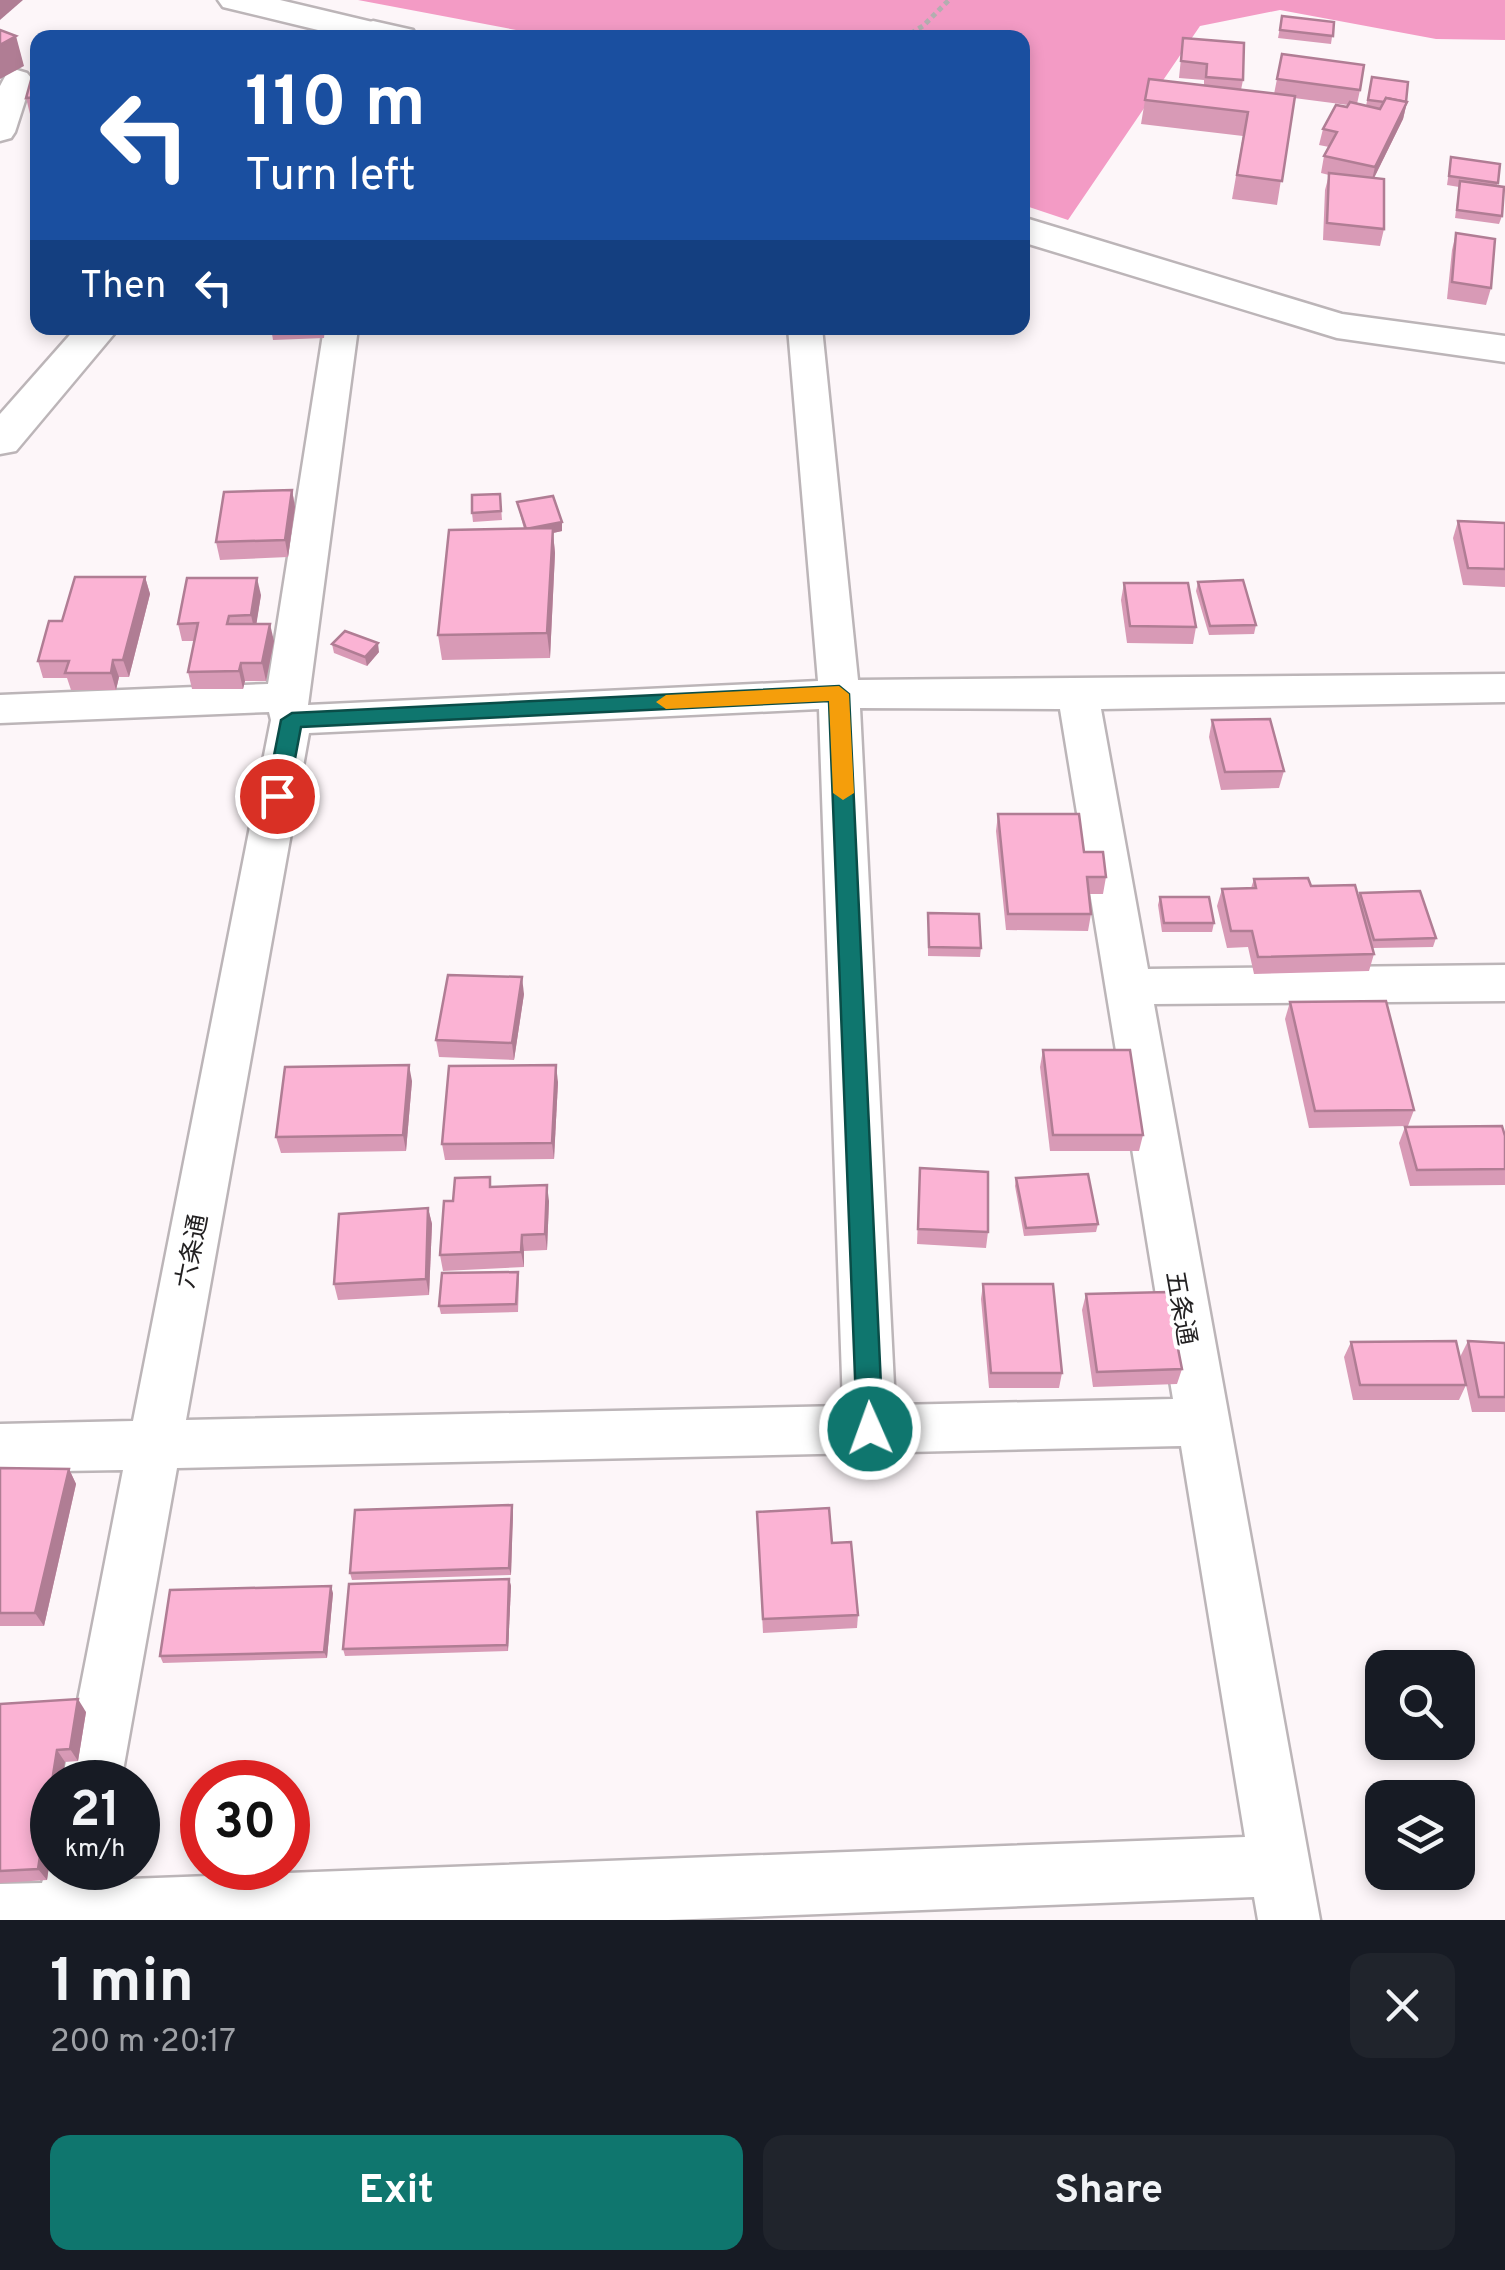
<!DOCTYPE html>
<html lang="en">
<head>
<meta charset="utf-8">
<style>
	:root { --surface:#171b24; --page:#20242c; --text:#f1f3f6; --muted:#9ea1a6; --accent:#0f766e }
	body { margin:0; font-family:Overpass,"Noto Sans JP",sans-serif; background:var(--page); color:var(--text); height:100vh; display:flex; flex-direction:column; font-size:38px; white-space:nowrap }
	* { box-sizing:border-box; margin:0 }
	p { font-size:32px; color:var(--muted) }
	.icon { flex:none; width:55px; height:55px; fill:none; stroke:currentColor; stroke-width:2; stroke-linecap:round; stroke-linejoin:round }
	.map { position:relative; height:1920px; overflow:hidden }
	.panel { display:flex; flex-direction:column; background:var(--surface); flex:1 }
	.panel>* { flex:none }
	.guide { position:absolute; left:30px; top:30px; width:1000px; height:305px; border-radius:20px; box-shadow:0 5px 15px #0003; background:#1a4fa0; color:#fff; overflow:hidden }
	.tools { position:absolute; left:1365px; top:1650px; display:grid; gap:20px }
	.tools a { display:grid; place-items:center; width:110px; height:110px; border-radius:20px; background:var(--surface); box-shadow:0 5px 15px #0003; font-size:50px }
	.speed { position:absolute; left:30px; top:1760px; display:flex; gap:20px; font-size:50px; font-weight:700; text-align:center }
	.speed>* { display:grid; place-content:center; width:130px; height:130px; border-radius:50%; background:var(--surface); box-shadow:0 5px 15px #0003; line-height:1 }
	.speed small { font-size:25px; font-weight:400 }
	.speed .limit { border:15px solid #d22; background:#fff; color:#111 }
	.pin { position:absolute; display:grid; place-items:center; width:85px; height:85px; color:#fff; margin:-42px; border:5px solid #fff; border-radius:50%; box-shadow:0 2px 10px #0007 }
	.me { position:absolute; width:110px; margin:-55px; rotate:358deg; stroke-linejoin:round; filter:drop-shadow(0 0 8px #0008) }
	.turn { display:flex; align-items:center; gap:35px; height:210px; padding:0 50px; font-size:45px }
	.turn .icon { width:130px; height:130px; stroke-width:2.5 }
	.turn b { display:block; font-size:70px; line-height:85px }
	.then { display:flex; align-items:center; height:95px; padding:0 50px; background:#0003; gap:20px; font-size:38px }
	.round { display:grid; place-items:center; flex:none; width:105px; height:105px; border-radius:20px; background:var(--page) }
	.overview { display:flex; align-items:center; justify-content:space-between; height:170px; padding:0 50px }
	h1 { font-size:60px; font-weight:700; line-height:75px }
	.primary-button { display:flex; gap:20px; margin-top:auto; padding:20px 50px }
	.primary-button a { flex:1; height:115px; border-radius:20px; background:var(--accent); color:#fff; font-size:40px; font-weight:700; line-height:115px; text-align:center }
	.primary-button a+a { background:var(--page); color:var(--text) }
	.map>svg:first-child { display:block }
</style>
</head>
<body>
<div class="map">
<svg width="1505" height="1920" viewBox="0 0 1505 1920">
	<rect width="100%" height="100%" fill="#fdf6f9"/>
	<polygon fill="#f39bc5" points="358,0 1505,0 1505,40 1436,39 1280,10 1200,26 1068,220 1023,205 1022,38 553,37"/>
	<g fill="none" stroke-linecap="round" stroke-linejoin="round">
		<g stroke="#bcb5b8" stroke-width="5">
			<g id="minor">
				<polygon points="17,70 27,73 32,79 15,132 11,138 0,141 0,86 7,73"/>
				<path d="M324 328H358L308 705 818 681 788 328H822L858 680 1505 674V702L1101 709 1148 969 1505 965V1001L1154 1004 1320 1920H1258L1254 1897 668 1920H0V1884L42 1883 52 1849V1868H105L103 1880 1245 1837 1181 1446 177 1468 121 1782H62L123 1470 0 1472V1424L133 1421 271 720 269 712 0 723V695L268 684ZM860 708 1060 709 1173 1399 895 1405ZM819 709 843 1406 186 1420 309 733Z"/>
			</g>
		</g>
		<g stroke="#bcb5b8" stroke-width="5">
			<g id="tertiary">
				<polygon points="373,21 413,30 417,38 359,38 355,32 361,25"/>
				<polygon points="1022,217 1342,314 1505,336 1505,362 1337,338 1022,242"/>
			</g>
		</g>
		<g stroke="#bcb5b8" stroke-width="5">
			<g id="secondary">
				<polygon points="218,0 280,0 385,25 391,32 387,38 351,38 223,7"/>
				<polygon points="76,328 119,328 16,451 0,454 0,414"/>
			</g>
		</g>
		<polyline stroke="#b3aeb0" stroke-width="5" stroke-dasharray="5 4" stroke-linecap="butt" points="903,38 923,26 949,0"/>
		<use href="#minor" fill="#fff" fill-rule="evenodd"/>
		<use href="#tertiary" fill="#fff" fill-rule="evenodd"/>
		<use href="#secondary" fill="#fff" fill-rule="evenodd"/>
	</g>
	<g fill="#d89ab6">
		<polygon points="1282,16 1334,22 1331,44 1278,38"/>
		<polygon points="1183,38 1243,80 1241,90 1274,94 1282,54 1360,90 1357,104 1366,106 1372,77 1407,102 1403,119 1374,178 1384,229 1380,246 1323,240 1325,190 1329,175 1321,173 1324,156 1329,147 1319,145 1323,129 1348,105 1294,98 1277,205 1232,199 1243,136 1141,124 1145,100 1204,86 1204,80 1179,78"/>
		<polygon points="38,62 38,114 30,114 26,98"/>
		<polygon points="1451,157 1500,164 1497,186 1502,216 1499,224 1455,218 1459,187 1447,185"/>
		<polygon points="1456,233 1491,288 1486,305 1447,299 1452,250"/>
		<polygon points="271,328 325,328 324,338 273,340"/>
		<polygon points="292,490 295,507 288,557 220,560 216,542"/>
		<polygon points="500,494 502,520 473,522 472,513"/>
		<polygon points="517,502 562,531 553,533 555,553 550,658 442,660 438,635 524,529"/>
		<polygon points="1458,521 1505,523 1505,587 1463,585 1453,538"/>
		<polygon points="145,577 150,594 129,677 119,677 116,690 71,690 67,678 43,678 38,661 62,621"/>
		<polygon points="1198,582 1256,625 1254,634 1209,635 1196,591"/>
		<polygon points="1124,583 1196,627 1193,644 1127,643 1121,600"/>
		<polygon points="261,595 256,624 274,641 266,681 245,681 243,689 192,689 188,672 194,641 182,641 178,624"/>
		<polygon points="332,644 379,652 367,666 334,653"/>
		<polygon points="1212,720 1284,771 1279,788 1221,790 1209,737"/>
		<polygon points="998,814 1084,852 1106,877 1103,894 1089,894 1091,914 1088,931 1006,930 996,831"/>
		<polygon points="1254,879 1311,886 1358,898 1360,893 1436,938 1433,947 1373,948 1374,954 1369,971 1254,974 1248,947 1227,948 1217,906 1222,889 1251,888"/>
		<polygon points="1160,897 1214,923 1212,932 1162,932 1158,905"/>
		<polygon points="928,913 981,948 980,957 928,956"/>
		<polygon points="524,994 514,1060 439,1057 436,1040"/>
		<polygon points="1290,1002 1414,1110 1408,1126 1309,1128 1285,1019"/>
		<polygon points="1043,1050 1143,1135 1139,1151 1050,1151 1040,1067"/>
		<polygon points="412,1081 406,1151 281,1153 276,1137"/>
		<polygon points="558,1082 554,1159 445,1160 442,1144"/>
		<polygon points="1405,1127 1505,1136 1505,1185 1410,1186 1399,1143"/>
		<polygon points="920,1168 988,1232 986,1248 917,1244"/>
		<polygon points="1016,1178 1098,1224 1096,1232 1024,1236 1015,1186"/>
		<polygon points="491,1186 549,1201 547,1250 524,1251 524,1267 443,1271 440,1255 453,1201"/>
		<polygon points="428,1208 432,1224 429,1295 338,1300 334,1284"/>
		<polygon points="518,1272 519,1280 518,1312 441,1314 439,1306"/>
		<polygon points="983,1284 1062,1373 1059,1388 989,1388 981,1299"/>
		<polygon points="1086,1294 1182,1369 1177,1384 1093,1387 1082,1310"/>
		<polygon points="1468,1341 1505,1343 1505,1412 1472,1412 1466,1385 1459,1400 1353,1400 1344,1357 1351,1342 1460,1357"/>
		<polygon points="0,1468 69,1469 76,1484 44,1626 0,1626"/>
		<polygon points="512,1505 513,1512 511,1575 352,1580 350,1573"/>
		<polygon points="757,1512 832,1543 858,1615 857,1628 763,1633"/>
		<polygon points="509,1579 511,1586 508,1651 345,1656 343,1649"/>
		<polygon points="333,1593 327,1658 163,1663 160,1656"/>
		<polygon points="0,1704 86,1712 78,1761 65,1762 52,1782 52,1845 47,1880 0,1883"/>
	</g>
	<g fill="#b07d94">
		<polygon points="0,0 23,0 0,20"/>
		<polygon points="16,36 24,66 0,79 0,45"/>
		<polygon points="1407,102 1403,119 1371,184 1375,167"/>
		<polygon points="292,490 295,507 288,557 285,540"/>
		<polygon points="562,522 562,531 553,533 555,553 550,658 547,633 526,529"/>
		<polygon points="145,577 150,594 129,677 123,660"/>
		<polygon points="257,578 261,595 255,633 251,615"/>
		<polygon points="270,624 274,641 266,681 262,663"/>
		<polygon points="378,643 379,652 367,666 365,657"/>
		<polygon points="113,660 119,677 116,690 111,673"/>
		<polygon points="241,663 245,681 243,689 239,671"/>
		<polygon points="522,977 524,994 514,1060 512,1043"/>
		<polygon points="409,1065 412,1081 406,1151 403,1135"/>
		<polygon points="556,1065 558,1082 554,1159 552,1143"/>
		<polygon points="547,1185 549,1201 547,1250 545,1234"/>
		<polygon points="428,1208 432,1224 429,1295 426,1279"/>
		<polygon points="522,1235 524,1251 524,1267 521,1252"/>
		<polygon points="69,1469 76,1484 44,1626 35,1613"/>
		<polygon points="512,1505 513,1512 511,1575 509,1568"/>
		<polygon points="509,1579 511,1586 508,1651 507,1645"/>
		<polygon points="331,1586 333,1593 327,1658 324,1652"/>
		<polygon points="78,1699 86,1712 78,1761 70,1749"/>
		<polygon points="57,1750 65,1762 62,1782 52,1782 52,1845 47,1880 38,1869"/>
	</g>
	<g fill="#fbb3d4" stroke="#b07d94" stroke-width="2.5">
		<polygon points="1282,16 1334,22 1333,36 1280,30"/>
		<polygon points="0,30 16,36 0,45"/>
		<polygon points="1183,38 1244,43 1243,80 1206,77 1207,64 1181,61"/>
		<polygon points="1282,54 1364,65 1360,90 1277,79"/>
		<polygon points="36,62 38,97 26,98"/>
		<polygon points="1372,77 1408,82 1406,102 1386,98 1384,102 1368,100"/>
		<polygon points="1149,79 1295,96 1282,181 1237,175 1248,112 1145,100"/>
		<polygon points="1386,98 1407,102 1375,167 1324,156 1337,132 1323,129 1336,105 1347,107 1350,102 1380,109"/>
		<polygon points="1451,157 1500,164 1498,183 1449,176"/>
		<polygon points="1329,173 1384,179 1384,229 1327,223"/>
		<polygon points="1460,181 1504,187 1502,216 1457,210"/>
		<polygon points="1456,233 1495,239 1491,288 1452,282"/>
		<polygon points="292,490 285,540 216,542 224,492"/>
		<polygon points="500,494 501,511 472,513 472,495"/>
		<polygon points="553,496 562,522 526,529 517,502"/>
		<polygon points="1458,521 1505,523 1505,569 1468,568"/>
		<polygon points="553,528 547,633 438,635 449,530"/>
		<polygon points="75,577 145,577 123,660 113,660 111,673 65,673 69,661 38,661 49,621 62,621"/>
		<polygon points="187,578 257,578 251,615 229,616 227,624 270,624 262,663 241,663 239,671 188,672 198,623 178,624"/>
		<polygon points="1243,580 1256,625 1210,626 1198,582"/>
		<polygon points="1124,583 1188,583 1196,627 1130,626"/>
		<polygon points="345,631 378,643 365,657 332,644"/>
		<polygon points="1270,719 1284,771 1225,772 1212,720"/>
		<polygon points="998,814 1079,814 1084,852 1103,852 1106,877 1087,877 1091,914 1008,914"/>
		<polygon points="1308,878 1311,886 1355,885 1374,954 1258,957 1252,931 1231,931 1222,889 1256,888 1254,879"/>
		<polygon points="1420,891 1436,938 1374,940 1360,893"/>
		<polygon points="1160,897 1209,897 1214,923 1164,923"/>
		<polygon points="928,913 979,914 981,948 929,947"/>
		<polygon points="448,975 522,977 512,1043 436,1040"/>
		<polygon points="1386,1001 1414,1110 1315,1111 1290,1002"/>
		<polygon points="1043,1050 1130,1050 1143,1135 1053,1135"/>
		<polygon points="409,1065 403,1135 276,1137 285,1067"/>
		<polygon points="556,1065 552,1143 442,1144 449,1066"/>
		<polygon points="1502,1126 1505,1136 1505,1169 1417,1170 1405,1127"/>
		<polygon points="920,1168 988,1172 988,1232 918,1229"/>
		<polygon points="1088,1174 1098,1224 1026,1228 1016,1178"/>
		<polygon points="490,1177 490,1187 547,1185 545,1234 522,1235 521,1252 440,1255 444,1201 453,1201 455,1178"/>
		<polygon points="428,1208 426,1279 334,1284 339,1214"/>
		<polygon points="518,1272 516,1304 439,1306 442,1273"/>
		<polygon points="983,1284 1053,1284 1062,1373 991,1373"/>
		<polygon points="1167,1292 1182,1369 1097,1372 1086,1294"/>
		<polygon points="1456,1341 1466,1385 1360,1385 1351,1342"/>
		<polygon points="1468,1341 1505,1343 1505,1397 1479,1397"/>
		<polygon points="0,1468 69,1469 35,1613 0,1613"/>
		<polygon points="512,1505 509,1568 350,1573 355,1510"/>
		<polygon points="829,1508 832,1543 851,1542 858,1615 763,1619 757,1512"/>
		<polygon points="509,1579 507,1645 343,1649 349,1584"/>
		<polygon points="331,1586 324,1652 160,1656 170,1590"/>
		<polygon points="78,1699 70,1749 57,1750 38,1869 0,1871 0,1704"/>
	</g>
	<polygon fill="#0f766e" stroke="#0a4d48" stroke-width="2.5" points="839,686 849,694 883,1429 880,1437 870,1441 860,1437 857,1429 829,701 301,727 288,796 277,804 266,796 281,720 292,713"/>
	<polygon fill="#f59e0b" points="839,686 849,694 854,793 843,800 833,793 829,701 666,709 656,702 666,695"/>
	<g text-anchor="middle" stroke-width="8" stroke-linejoin="round" paint-order="stroke">
		<g font-size="25" fill="#232122" stroke="#fff">
			<text transform="translate(191 1251) rotate(-79)" y="9">六条通</text>
			<text transform="translate(1182 1308) rotate(80)" y="9">五条通</text>
		</g>
	</g>
</svg>
<div class="tools">
<a><svg class="icon" aria-label="search" viewBox="0 0 24 24"><circle cx="10" cy="10" r="6"/><path d="M15 15l6 6"/></svg></a>
<a><svg class="icon" aria-label="layers" viewBox="0 0 24 24"><path d="M12 4l9 5-9 5-9-5zM3 14l9 5 9-5"/></svg></a>
</div>
<div class="speed"><div>21<small>km/h</small></div><div class="limit">30</div></div>
<div class="pin" style="left:277px;top:796px;background:#d93025"><svg class="icon" aria-label="arrive" viewBox="0 0 24 24"><path d="M6 21V4h12l-3 4 3 4H6"/></svg></div>
<svg class="me" style="left:870px;top:1429px" viewBox="-20 -20 40 40"><circle r="17" fill="#0f766e" stroke="#fff" stroke-width="3"/><path d="M0-11L8 9 0 5-8 9z" fill="#fff"/></svg>
<div class="guide">
<div class="turn"><svg class="icon" aria-label="left" viewBox="0 0 24 24"><path d="M17 20v-9H6M10 6l-5 5 5 5"/></svg><div><b>110 m</b>Turn left</div></div>
<div class="then">Then<svg class="icon" aria-label="left" viewBox="0 0 24 24"><path d="M17 20v-9H6M10 6l-5 5 5 5"/></svg></div>
</div>
</div>
<section class="panel">
<div class="overview"><div><h1>1 min</h1><p>200 m · 20:17</p></div><a class="round"><svg class="icon" aria-label="close" viewBox="0 0 24 24"><path d="M6 6l12 12M18 6L6 18"/></svg></a></div>
<div class="primary-button"><a>Exit</a><a>Share</a></div>
</section>
</body>
</html>
